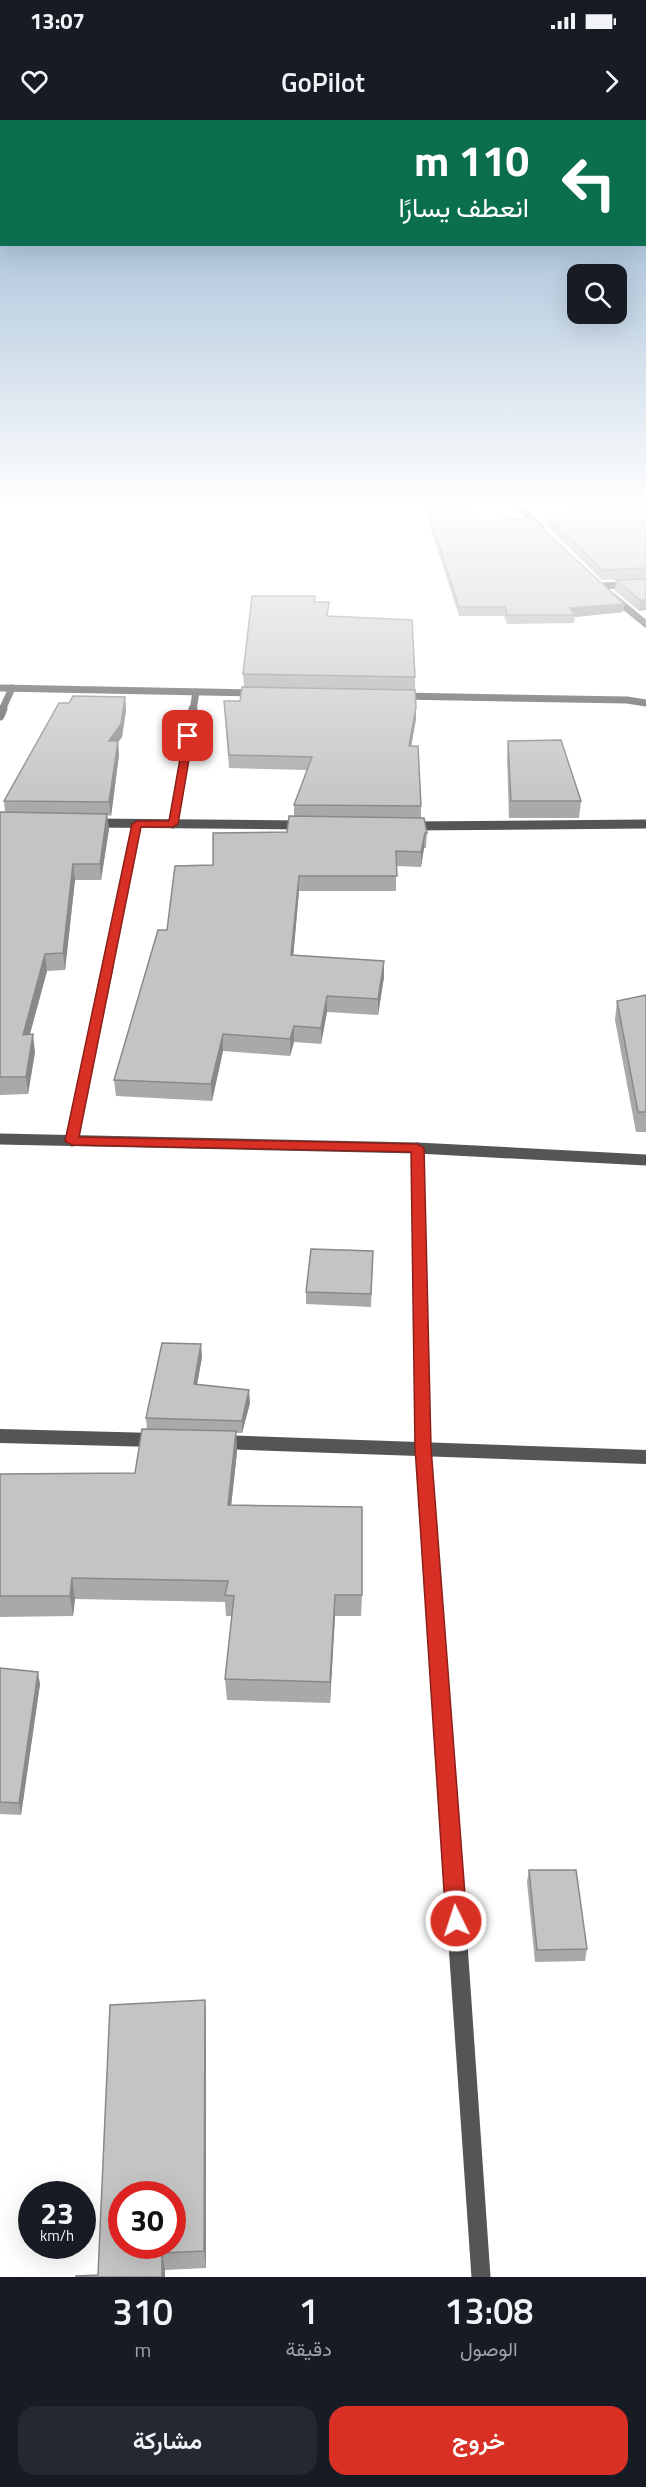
<!DOCTYPE html>
<html lang="ar">
<head>
<meta charset="utf-8">
<style>
	:root { --surface:#171b24; --page:#242831; --text:#f1f3f6; --muted:#9ea1a6; --accent:#d93025 }
	body { margin:0; font-family:"Titillium Web",Vazirmatn,sans-serif; background:var(--page); color:var(--text); direction:rtl; height:100vh; display:flex; flex-direction:column; font-size:22px; white-space:nowrap }
	* { box-sizing:border-box; margin:0 }
	p { font-size:20px; color:var(--muted) }
	.icon { flex:none; width:33px; height:33px; fill:none; stroke:currentColor; stroke-width:2; stroke-linecap:round; stroke-linejoin:round }
	.map { position:relative; height:2157px; overflow:hidden; direction:ltr }
	.details { display:flex; flex-direction:column; background:var(--surface); flex:1 }
	.details>* { flex:none }
	.banner { position:absolute; left:0px; top:0px; width:646px; height:126px; box-shadow:0 6px 24px #0002; direction:rtl; background:#0b6e4f; color:#fff; overflow:hidden }
	.controls { position:absolute; left:567px; top:144px; display:grid; gap:12px }
	.controls a { display:grid; place-items:center; width:60px; height:60px; border-radius:12px; background:var(--surface); box-shadow:0 6px 24px #0002; font-size:30px }
	.speed { position:absolute; left:18px; top:2061px; display:flex; gap:12px; font-size:30px; font-weight:700; text-align:center }
	.speed>* { display:grid; place-content:center; width:78px; height:78px; border-radius:50%; background:var(--surface); box-shadow:0 6px 24px #0002; line-height:1 }
	.speed small { font-size:15px; font-weight:400 }
	.speed .limit { border:9px solid #d22; background:#fff; color:#111 }
	.pin { position:absolute; display:grid; place-items:center; width:51px; height:51px; color:#fff; margin:-26px; border-radius:12px; box-shadow:0 3px 9px #0006 }
	.me { position:absolute; width:66px; margin:-33px; rotate:356deg; stroke-linejoin:round; filter:drop-shadow(0 0 4px #0008) }
	.turn { display:flex; align-items:center; gap:21px; height:126px; padding:0 18px; font-size:27px }
	.turn .icon { width:78px; height:78px; stroke-width:2.5 }
	.turn b { display:block; font-size:42px; line-height:51px }
	.eta { display:flex; justify-content:space-evenly; align-items:center; height:102px; text-align:center }
	.eta b { font-size:36px; font-weight:600; line-height:42px }
	.cta { display:flex; gap:12px; margin-top:auto; padding:12px 18px }
	.cta a { flex:1; height:69px; border-radius:18px; background:var(--accent); color:#fff; font-size:24px; font-weight:600; line-height:69px; text-align:center }
	.cta a+a { background:var(--page); color:var(--text) }
	.status { display:flex; justify-content:space-between; align-items:center; height:42px; padding:0 30px; background:var(--surface); direction:ltr }
	.status svg { height:16px; fill:currentColor }
	header { display:flex; justify-content:space-between; align-items:center; height:78px; padding:0 18px; background:var(--surface); font-size:27px; font-weight:600 }
	.map>svg:first-child { display:block }
</style>
</head>
<body>
<div class="status"><b>13:07</b><svg viewBox="0 0 49 12"><path d="M0 12V9h3v3zM5 12V6h3v6zM10 12V3h3v9zM15 12V0h3v12zM26 1h20v11H26zM47 4h2v5h-2z"/></svg></div>
<header><svg class="icon" aria-label="forward" viewBox="0 0 24 24"><path d="M9 5l7 7-7 7"/></svg>GoPilot<svg class="icon" aria-label="heart" viewBox="0 0 24 24"><path d="M12 20l-8-8c-3-5 5-10 8-4 3-6 11-1 8 4z"/></svg></header>
<div class="map">
<svg width="646" height="2157" viewBox="0 0 646 2157">
	<rect width="100%" height="100%" fill="#fff"/>
	<g fill="none" stroke-linecap="round" stroke-linejoin="round">
		<g stroke="#555" stroke-width="7">
			<polyline points="520,388 541,408"/>
			<polyline points="600,466 646,464"/>
			<polyline points="612,476 646,504"/>
			<polyline points="0,568 257,573"/>
			<polyline points="400,576 627,580 646,583"/>
			<polyline points="2,590 12,568"/>
			<polyline points="193,590 196,572"/>
		</g>
		<g stroke="#555" stroke-width="9">
			<polyline points="0,596 3,589"/>
			<polyline points="94,703 302,705"/>
			<polyline points="173,704 193,589"/>
			<polyline points="409,706 646,704"/>
			<polyline points="107,849 137,704"/>
		</g>
		<g stroke="#555" stroke-width="11">
			<polyline points="0,1019 417,1028 646,1040"/>
			<polyline points="72,1021 108,847"/>
			<polyline points="417,1028 420,1181"/>
		</g>
		<g stroke="#555" stroke-width="14">
			<polyline points="420,1180 423,1327 443,1609"/>
			<polyline points="0,1316 155,1320"/>
			<polyline points="220,1322 646,1337"/>
		</g>
		<polyline stroke="#555" stroke-width="19" points="443,1607 481,2157"/>
	</g>
	<g fill="#a9a9a9">
		<polygon points="424,388 466,388 476,402 624,484 623,492 575,497 574,503 507,504 504,496 459,496"/>
		<polygon points="570,388 646,388 646,490 639,491 615,471 616,460 637,459 602,460 545,404 546,394 574,392"/>
		<polygon points="315,482 328,496 415,557 416,599 411,626 421,686 421,698 427,713 426,728 424,728 421,747 396,746 396,771 299,771 293,836 384,857 378,895 327,892 321,924 294,922 290,936 223,931 212,981 116,976 114,960 167,810 213,745 287,712 294,696 294,685 308,650 229,648 224,581 240,581 244,567 243,554"/>
		<polygon points="125,577 126,590 122,617 118,622 119,635 111,696 107,695 109,709 101,760 75,760 65,850 47,851 30,914 35,932 28,974 0,975 0,692 5,692 4,681 69,583"/>
		<polygon points="508,621 581,681 579,698 509,698 507,637"/>
		<polygon points="646,875 646,1012 636,1012 615,900 617,881"/>
		<polygon points="373,1131 371,1187 306,1184 306,1172"/>
		<polygon points="202,1237 197,1264 250,1283 242,1313 236,1313 237,1332 231,1385 362,1475 361,1496 335,1496 330,1583 227,1580 225,1559 232,1496 226,1496 225,1482 75,1479 73,1496 0,1497 0,1354 135,1353 147,1309 146,1298"/>
		<polygon points="0,1550 40,1564 21,1695 0,1694"/>
		<polygon points="529,1750 587,1829 585,1841 535,1842 527,1762"/>
		<polygon points="205,1880 206,1899 206,2148 165,2150 165,2157 76,2157 98,2155"/>
	</g>
	<g fill="#898989">
		<polygon points="640,480 646,480 646,490 639,491"/>
		<polygon points="624,484 623,492 575,497 575,495 570,488"/>
		<polygon points="125,577 126,590 122,617 118,622 119,635 111,696 109,682 109,621"/>
		<polygon points="416,587 416,599 409,638 409,626"/>
		<polygon points="107,694 109,709 101,760 100,744"/>
		<polygon points="425,713 424,728 421,747 421,732"/>
		<polygon points="73,744 75,760 65,850 63,833"/>
		<polygon points="299,756 299,771 292,851 291,835"/>
		<polygon points="45,834 47,851 25,932 23,915"/>
		<polygon points="384,841 384,857 378,895 378,879"/>
		<polygon points="327,876 327,892 321,924 321,908"/>
		<polygon points="294,906 294,922 290,936 290,919"/>
		<polygon points="33,914 35,932 28,974 26,957"/>
		<polygon points="223,914 223,931 212,981 211,964"/>
		<polygon points="201,1224 202,1237 195,1276 194,1264"/>
		<polygon points="249,1270 250,1283 242,1313 242,1301"/>
		<polygon points="236,1311 237,1332 229,1406 228,1385"/>
		<polygon points="72,1458 75,1479 73,1496 70,1476"/>
		<polygon points="335,1475 335,1496 330,1583 330,1562"/>
		<polygon points="38,1552 40,1564 21,1695 19,1683"/>
		<polygon points="205,1880 206,1899 206,2148 204,2131"/>
		<polygon points="162,2133 165,2150 165,2157 162,2157"/>
	</g>
	<g fill="#c4c4c4" stroke="#898989" stroke-width="1.5" fill-rule="evenodd">
		<polygon points="427,388 466,388 476,402 531,398 624,484 570,488 575,495 507,495 505,487 459,487"/>
		<polygon points="581,388 646,388 646,448 603,450 546,394 584,392"/>
		<polygon points="646,459 646,480 640,480 616,460"/>
		<polygon points="252,476 315,476 314,482 329,482 327,496 412,500 415,557 243,554"/>
		<polygon points="242,567 415,570 416,587 409,626 418,626 421,686 294,685 312,637 229,635 224,581 240,581"/>
		<polygon points="73,576 125,577 121,604 109,621 118,621 109,682 4,681 59,583 69,583"/>
		<polygon points="561,620 581,681 511,681 508,621"/>
		<polygon points="0,692 107,694 100,744 73,744 63,833 45,834 23,915 33,914 26,957 0,957"/>
		<polygon points="289,696 424,698 427,713 425,713 421,732 396,731 397,756 299,756 291,835 384,841 378,879 327,876 321,908 294,906 290,919 223,914 211,964 114,960 158,810 167,810 175,746 213,745 213,713 287,712"/>
		<polygon points="646,875 646,992 638,992 617,881"/>
		<polygon points="311,1129 373,1131 371,1174 306,1172"/>
		<polygon points="162,1223 201,1224 194,1264 249,1270 242,1301 146,1298"/>
		<polygon points="142,1309 236,1311 228,1385 362,1387 362,1475 335,1475 330,1562 225,1559 234,1476 225,1475 228,1461 72,1458 70,1476 0,1476 0,1354 135,1353"/>
		<polygon points="0,1548 38,1552 19,1683 0,1682"/>
		<polygon points="529,1750 576,1750 587,1829 537,1830"/>
		<path d="M205 1880 204 2131 162 2133V2157H76V2156L98 2155 110 1885ZM122 2074H172V2126H122Z"/>
	</g>
	<linearGradient id="sky" x2="0" y2="1"><stop stop-color="#8cadcc"/><stop offset="0.56" stop-color="#fff"/><stop offset="1" stop-color="#fff" stop-opacity="0"/></linearGradient>
	<rect width="646" height="690" fill="url(#sky)"/>
	<polygon fill="#d93025" stroke="#8d1f18" stroke-width="1.5" points="188,614 193,616 178,704 173,707 141,707 79,1017 417,1024 424,1028 431,1327 467,1801 463,1808 456,1811 449,1808 446,1801 415,1327 411,1032 72,1025 65,1021 132,704 137,701 169,701 184,616"/>
</svg>
<div class="controls">
<a><svg class="icon" aria-label="search" viewBox="0 0 24 24"><circle cx="10" cy="10" r="6"/><path d="M15 15l6 6"/></svg></a>
</div>
<div class="speed"><div>23<small>km/h</small></div><div class="limit">30</div></div>
<div class="pin" style="left:188px;top:616px;background:#d93025"><svg class="icon" aria-label="arrive" viewBox="0 0 24 24"><path d="M6 21V4h12l-3 4 3 4H6"/></svg></div>
<svg class="me" style="left:456px;top:1801px" viewBox="-20 -20 40 40"><circle r="17" fill="#d93025" stroke="#fff" stroke-width="3"/><path d="M0-11L8 9 0 5-8 9z" fill="#fff"/></svg>
<div class="banner">
<div class="turn"><svg class="icon" aria-label="left" viewBox="0 0 24 24"><path d="M17 20v-9H6M10 6l-5 5 5 5"/></svg><div><b>110 m</b>انعطف يسارًا</div></div>
</div>
</div>
<section class="details">
<div class="eta">
<div><b>13:08</b><p>الوصول</p></div>
<div><b>1</b><p>دقيقة</p></div>
<div><b>310</b><p>m</p></div>
</div>
<div class="cta"><a>خروج</a><a>مشاركة</a></div>
</section>
</body>
</html>
